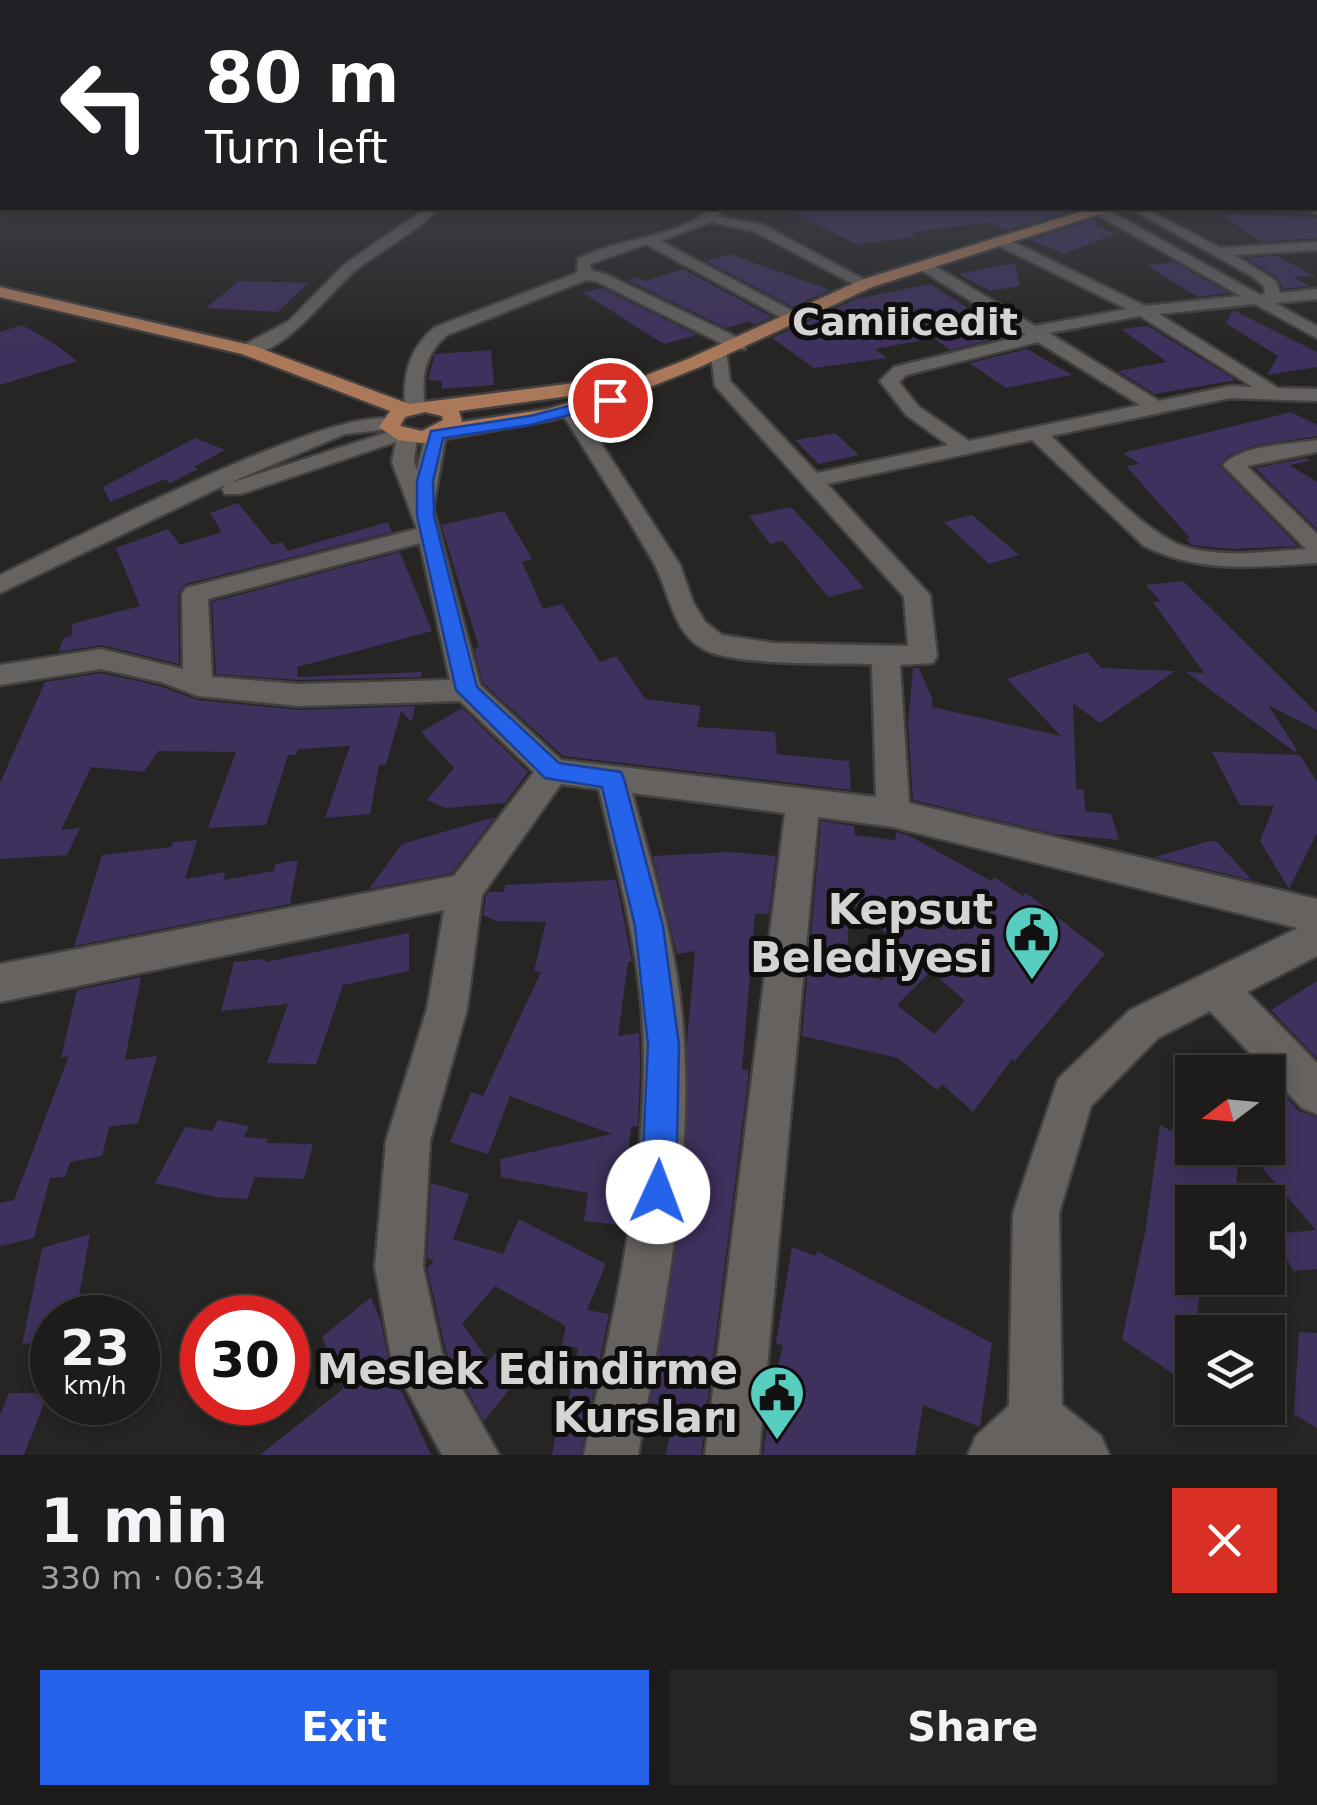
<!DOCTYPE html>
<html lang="en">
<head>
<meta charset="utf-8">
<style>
	:root { --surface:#1d1c1a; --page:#252523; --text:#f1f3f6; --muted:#a0a1a2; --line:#3b3a39; --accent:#2563eb }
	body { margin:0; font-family:"DejaVu Sans",sans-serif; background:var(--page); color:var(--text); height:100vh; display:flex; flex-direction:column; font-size:38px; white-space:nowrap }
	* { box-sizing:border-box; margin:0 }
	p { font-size:32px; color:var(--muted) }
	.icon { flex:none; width:55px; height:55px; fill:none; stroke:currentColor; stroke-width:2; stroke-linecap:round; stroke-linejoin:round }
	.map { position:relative; height:1455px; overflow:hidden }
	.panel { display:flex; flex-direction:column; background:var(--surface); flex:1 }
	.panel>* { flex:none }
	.banner { position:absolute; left:0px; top:0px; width:1318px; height:210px; box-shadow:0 5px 15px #0003,0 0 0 2px var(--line); background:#202124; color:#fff; overflow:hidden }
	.needle { width:65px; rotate:254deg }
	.buttons { position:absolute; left:1175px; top:1055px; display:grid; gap:20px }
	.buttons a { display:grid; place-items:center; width:110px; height:110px; border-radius:0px; background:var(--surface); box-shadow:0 5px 15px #0003,0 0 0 2px var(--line); font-size:50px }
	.speed { position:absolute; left:30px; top:1295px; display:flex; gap:20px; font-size:50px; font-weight:700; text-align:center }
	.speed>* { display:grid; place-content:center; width:130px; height:130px; border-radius:50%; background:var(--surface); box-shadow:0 5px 15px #0003,0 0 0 2px var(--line); line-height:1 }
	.speed small { font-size:25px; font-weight:400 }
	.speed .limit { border:15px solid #d22; background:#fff; color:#111 }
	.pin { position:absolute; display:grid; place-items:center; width:85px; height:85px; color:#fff; margin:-42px; border:5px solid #fff; border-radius:50%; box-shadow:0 2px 10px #0007 }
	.me { position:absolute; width:110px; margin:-55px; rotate:2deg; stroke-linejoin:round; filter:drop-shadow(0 0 8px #0008) }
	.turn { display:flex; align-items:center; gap:35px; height:210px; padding:0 40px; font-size:45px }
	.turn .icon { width:130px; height:130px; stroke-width:2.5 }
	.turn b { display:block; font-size:70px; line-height:85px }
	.round { display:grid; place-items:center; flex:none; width:105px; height:105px; border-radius:0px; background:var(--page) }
	.summary { display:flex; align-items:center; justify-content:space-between; height:170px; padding:0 40px }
	h1 { font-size:60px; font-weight:700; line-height:75px }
	.action { display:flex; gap:20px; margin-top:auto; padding:20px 40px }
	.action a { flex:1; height:115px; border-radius:0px; background:var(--accent); color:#fff; font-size:40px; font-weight:700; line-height:115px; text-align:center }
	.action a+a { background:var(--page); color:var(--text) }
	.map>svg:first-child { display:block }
</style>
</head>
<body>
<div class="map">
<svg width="1317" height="1455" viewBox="0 0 1317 1455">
	<rect width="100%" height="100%" fill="#272523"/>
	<g fill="#3f315e" fill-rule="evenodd">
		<polygon points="784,208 1081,208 1007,230 988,222 910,233 917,237 856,244"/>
		<polygon points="1222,214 1317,217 1317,238 1260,242"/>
		<polygon points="1095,219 1096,226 1116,234 1064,254 1031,240"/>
		<polygon points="730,254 830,290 793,307 706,261"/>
		<polygon points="1277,256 1315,276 1293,277 1310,286 1283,289 1278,278 1246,258"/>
		<polygon points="1174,262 1229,293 1198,297 1146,265"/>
		<polygon points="1015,263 1020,286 990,291 958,274"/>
		<polygon points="683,269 772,317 754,325 749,321 726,328 627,280 637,277 645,281"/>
		<polygon points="239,281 243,281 308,283 278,312 206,308"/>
		<polygon points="930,284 1010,335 950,350 934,338 875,349 887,358 814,368 772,338 856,299"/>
		<polygon points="602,288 697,335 664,344 583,293"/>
		<polygon points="1233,310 1317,352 1317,367 1267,375 1278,356 1226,323"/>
		<polygon points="22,325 55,344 77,361 0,385 0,332"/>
		<polygon points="1148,326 1236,380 1155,394 1118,371 1167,362 1121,329"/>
		<polygon points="1027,349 1072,375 1006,388 969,363"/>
		<polygon points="491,350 494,385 442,389 442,381 428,380 435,354"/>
		<polygon points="1291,412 1317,425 1317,436 1253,446 1230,455 1219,465 1298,546 1232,549 1192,545 1186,538 1190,538 1126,466 1140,464 1123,453"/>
		<polygon points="835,433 859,455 819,464 795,440"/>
		<polygon points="195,438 225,450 194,467 198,469 170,483 165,479 110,502 103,487"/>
		<polygon points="1306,458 1310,461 1289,465 1317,482 1317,529 1255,468"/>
		<polygon points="238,503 272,545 282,542 287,551 388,522 392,532 185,584 178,594 179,664 102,645 58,652 64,638 72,636 72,624 140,606 116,548 168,529 180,545 222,532 210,513"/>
		<polygon points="791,507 832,551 864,588 828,597 783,541 770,544 749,516"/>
		<polygon points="504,511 532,559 522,562 543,609 562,604 600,662 616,656 645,699 701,706 697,727 775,732 777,754 849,761 851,790 563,756 483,683 474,649 479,647 441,525"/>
		<polygon points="972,515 1019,555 989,564 944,522"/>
		<polygon points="400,552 432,631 297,667 298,677 422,672 421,677 299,680 216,674 212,602"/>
		<polygon points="1183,581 1317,713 1317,730 1268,705 1297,750 1295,752 1186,672 1204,673 1153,602 1161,602 1146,585"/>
		<polygon points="1087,652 1101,668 1175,671 1100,723 1073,703 1076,789 1084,790 1085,811 1111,814 1119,840 1055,834 913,800 908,723 913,668 919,668 932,698 932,707 1061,736 1007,679"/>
		<polygon points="101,673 160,686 198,700 299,710 415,706 412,722 401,711 386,765 379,765 370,814 325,818 350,746 298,749 296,755 288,755 266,825 208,828 236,752 158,751 144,772 91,767 61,830 80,828 67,855 0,859 0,783 45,682"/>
		<polygon points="462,708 528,772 505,803 445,808 427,800 454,768 421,732"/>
		<polygon points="1212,752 1300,755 1317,782 1317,833 1289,889 1260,841 1274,806 1240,805"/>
		<polygon points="495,817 452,873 369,889 402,844"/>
		<path d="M821 821 854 826 855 835 895 840 896 832 908 835 991 881 994 877 1023 896 1026 893 1105 954 1015 1061 1012 1059 973 1112 942 1084 937 1090 898 1058 802 1036ZM849 900 909 954 882 980 847 972ZM931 971 965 1001 934 1034 897 1005Z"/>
		<polygon points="197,840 185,879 225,872 224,880 274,871 276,864 298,860 290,904 74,946 102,855 171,847 173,842"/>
		<polygon points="1210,841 1216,841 1252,880 1155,857"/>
		<polygon points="731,852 776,856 769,914 755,914 742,1070 748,1070 748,1079 701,1455 666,1455 670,1435 646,1431 685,1182 687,1042 695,951 677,954 653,856"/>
		<polygon points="616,880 632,961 628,962 618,1036 639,1033 640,1068 638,1126 631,1127 622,1225 584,1221 588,1193 501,1177 500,1159 612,1134 510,1096 488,1154 450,1142 471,1092 483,1096 541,972 534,971 546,922 496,921 483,915 486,896 488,892 504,892 505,885"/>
		<polygon points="409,933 409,971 343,985 316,1064 267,1063 288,1004 221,1011 234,962 265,959 266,962"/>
		<polygon points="141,977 125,1060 157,1056 138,1123 109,1127 102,1156 70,1162 65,1177 50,1178 34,1238 0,1246 0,1203 14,1200 69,1056 61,1058 77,990"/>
		<polygon points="1317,981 1317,1058 1271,1010"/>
		<polygon points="1268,1077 1299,1111 1317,1117 1317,1269 1293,1271 1275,1234 1316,1230 1245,1148 1268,1148"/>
		<polygon points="1192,1084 1192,1148 1239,1148 1235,1202 1192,1202 1192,1278 1203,1278 1185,1382 1122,1339 1146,1228 1160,1125 1171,1131"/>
		<polygon points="218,1120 249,1126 244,1137 268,1139 266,1143 313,1144 304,1179 255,1177 247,1199 215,1197 155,1183 185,1127 212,1131"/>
		<polygon points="431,1183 469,1194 453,1239 503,1254 519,1219 606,1264 587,1310 609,1314 581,1455 552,1455 561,1408 567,1410 578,1348 562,1345 566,1326 495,1286 462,1324 489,1361 497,1351 517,1380 484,1421 446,1352 427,1268 434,1261 427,1258"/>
		<polygon points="90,1234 75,1318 52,1318 52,1336 22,1345 42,1248"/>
		<polygon points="792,1247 816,1256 817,1251 992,1343 980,1427 923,1405 915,1455 763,1455 770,1397 783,1346 776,1343"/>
		<polygon points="371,1297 381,1322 389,1364 431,1455 260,1455 343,1389 322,1337"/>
		<polygon points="1299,1332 1317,1333 1317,1428 1294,1414"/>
		<polygon points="9,1393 48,1393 24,1455 0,1455 0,1415"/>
	</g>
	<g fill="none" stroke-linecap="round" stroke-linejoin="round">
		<g stroke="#434140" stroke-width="5">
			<g id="minor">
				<rect x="1315" y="151" width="2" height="6"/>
				<path d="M427 208H440C416 231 385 248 358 268 330 290 283 360 242 354V346L289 321 344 265Z"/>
				<path d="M711 208H724L717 216 763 225 874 285 861 288 754 231 711 222 660 241 800 315V321H788L646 244 590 264 592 271 605 274 745 341V349H733L596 281 586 280 447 335C424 355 421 377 425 407L415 413 405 407C403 374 409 349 435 327L577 273 578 259C619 237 676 240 711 208Z"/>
				<path d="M1094 208H1104L1260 295 1265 294 1264 286 1250 275 1130 208H1144L1220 248 1317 242V250L1234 255 1276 281 1280 293 1317 289V299L1275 303 1317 326V338L1255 304 1159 314 1278 388 1317 389V401L1230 398 1051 436C1085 467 1147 537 1189 548 1227 558 1267 551 1306 549L1227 469 1223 465C1243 444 1289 445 1317 440V452L1247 466 1317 534V563C1257 567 1200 574 1144 546L1032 440 827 484 930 595 937 656 933 663 900 665 909 803 1317 899V956L1247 992 1317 1063V1114L1302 1108 1210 1011 1158 1038 1091 1106 1059 1213 1062 1405 1101 1436 1109 1455H968L976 1436 1009 1406 1013 1213 1058 1079 1130 1010 1298 928 893 827 818 817 759 1455H705L785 813 632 793C652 867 675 940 682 1016 696 1163 663 1311 638 1455H584C613 1311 653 1160 642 1012 636 937 616 863 599 789L561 784 482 895 467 1009 430 1141 423 1267 442 1353 499 1455H442L392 1362 375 1267 386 1141 427 1009 444 910 0 1002V964L454 876 534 772 460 701 299 706 198 696 161 682 101 669 0 685V665L101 649 183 669 182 594 186 588 417 529 392 462 396 442 241 494H225L222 489 225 485 0 593V575C55 549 360 389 399 423L389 429 345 434 227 484 398 429 417 437 414 462 417 470 426 434 429 430H443L446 434 433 508 480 685 561 760 876 797 872 664C834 663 737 666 705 650 670 632 670 589 652 560 623 509 591 460 560 410L563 406H577L680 565 693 602 705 622 722 635 774 643 908 646 904 597 715 386 711 354 726 350 730 381 817 473 948 445 906 415 880 381 894 367 1026 335 918 268V262H928L1035 326 1127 309 995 244V238H1005L1145 306 1241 296 1095 213ZM1140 316 1253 387 1230 386 1159 401 1049 333ZM1038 342 1140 405 969 441 919 407 899 382 906 375ZM420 543 450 680 299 684 212 677 208 599Z"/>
			</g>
		</g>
		<g stroke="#434140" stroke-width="5">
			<g id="major">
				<polygon points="1315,205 1317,213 1283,208 1315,208"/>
				<path d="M1092 208H1118L872 287 700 367 607 404 551 420 422 443 398 440 379 427 390 411 242 354 0 297V287L254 346 409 404 591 381 600 387 591 393 459 411 462 422 548 409 593 396 688 359 861 280ZM425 412 442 416 443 420 422 431 400 426 405 417Z"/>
			</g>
		</g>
		<use href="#minor" fill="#656260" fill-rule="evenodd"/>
		<use href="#major" fill="#ab795a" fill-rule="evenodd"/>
	</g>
	<linearGradient id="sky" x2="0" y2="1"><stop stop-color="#151413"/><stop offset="0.42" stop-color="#414650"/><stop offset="1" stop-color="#414650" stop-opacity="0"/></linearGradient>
	<rect width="1317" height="351" fill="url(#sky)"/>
	<polygon fill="#2563eb" stroke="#184099" stroke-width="2.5" points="610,395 615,397 615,403 530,425 443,438 433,481 434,516 477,687 559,763 621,772 624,779 663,926 679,1045 676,1192 671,1204 658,1209 646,1204 641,1192 648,1045 635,926 602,787 545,778 456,690 417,516 417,481 431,431 530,416"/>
	<defs>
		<g id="civic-pin" transform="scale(2.875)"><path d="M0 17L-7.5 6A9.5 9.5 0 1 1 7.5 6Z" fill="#58cec0" stroke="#0f0e0d"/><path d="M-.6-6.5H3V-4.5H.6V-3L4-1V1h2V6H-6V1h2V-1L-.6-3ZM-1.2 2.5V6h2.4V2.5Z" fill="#111"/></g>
	</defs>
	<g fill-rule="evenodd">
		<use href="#civic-pin" x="1032" y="933"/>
		<use href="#civic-pin" x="777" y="1393"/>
	</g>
	<g text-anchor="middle" stroke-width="10" stroke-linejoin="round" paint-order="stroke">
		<g font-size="38" font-weight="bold" fill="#d6d4d3" stroke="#0f0e0d">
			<text x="905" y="335">Camiicedit</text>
		</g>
		<g font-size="42" font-weight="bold" fill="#d6d4d3" stroke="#0f0e0d" text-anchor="end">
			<text x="993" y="924">Kepsut<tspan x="993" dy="48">Belediyesi</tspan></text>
			<text x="738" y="1384">Meslek Edindirme<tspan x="738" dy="48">Kursları</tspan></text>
		</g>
	</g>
</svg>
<div class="buttons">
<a><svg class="needle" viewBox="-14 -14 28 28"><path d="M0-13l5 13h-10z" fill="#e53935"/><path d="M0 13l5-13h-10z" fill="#a0a1a2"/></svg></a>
<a><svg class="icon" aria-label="sound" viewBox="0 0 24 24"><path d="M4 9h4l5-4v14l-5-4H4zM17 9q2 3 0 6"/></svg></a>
<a><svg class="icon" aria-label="layers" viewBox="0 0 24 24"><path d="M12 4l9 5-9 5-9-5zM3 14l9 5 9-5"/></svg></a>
</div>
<div class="speed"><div>23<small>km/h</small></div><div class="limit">30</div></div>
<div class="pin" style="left:610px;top:400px;background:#d93025"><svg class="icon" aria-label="arrive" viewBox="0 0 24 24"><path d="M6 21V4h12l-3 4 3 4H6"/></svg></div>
<svg class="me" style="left:658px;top:1192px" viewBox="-20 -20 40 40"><circle r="19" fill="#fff"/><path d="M0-13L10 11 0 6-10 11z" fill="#2563eb"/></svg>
<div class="banner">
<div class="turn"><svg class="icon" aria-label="left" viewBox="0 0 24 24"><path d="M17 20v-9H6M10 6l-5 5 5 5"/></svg><div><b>80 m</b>Turn left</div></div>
</div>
</div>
<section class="panel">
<div class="summary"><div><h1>1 min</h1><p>330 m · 06:34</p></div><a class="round" style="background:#d93025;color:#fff"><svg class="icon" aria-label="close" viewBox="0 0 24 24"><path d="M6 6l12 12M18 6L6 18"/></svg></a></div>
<div class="action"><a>Exit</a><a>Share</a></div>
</section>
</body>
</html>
